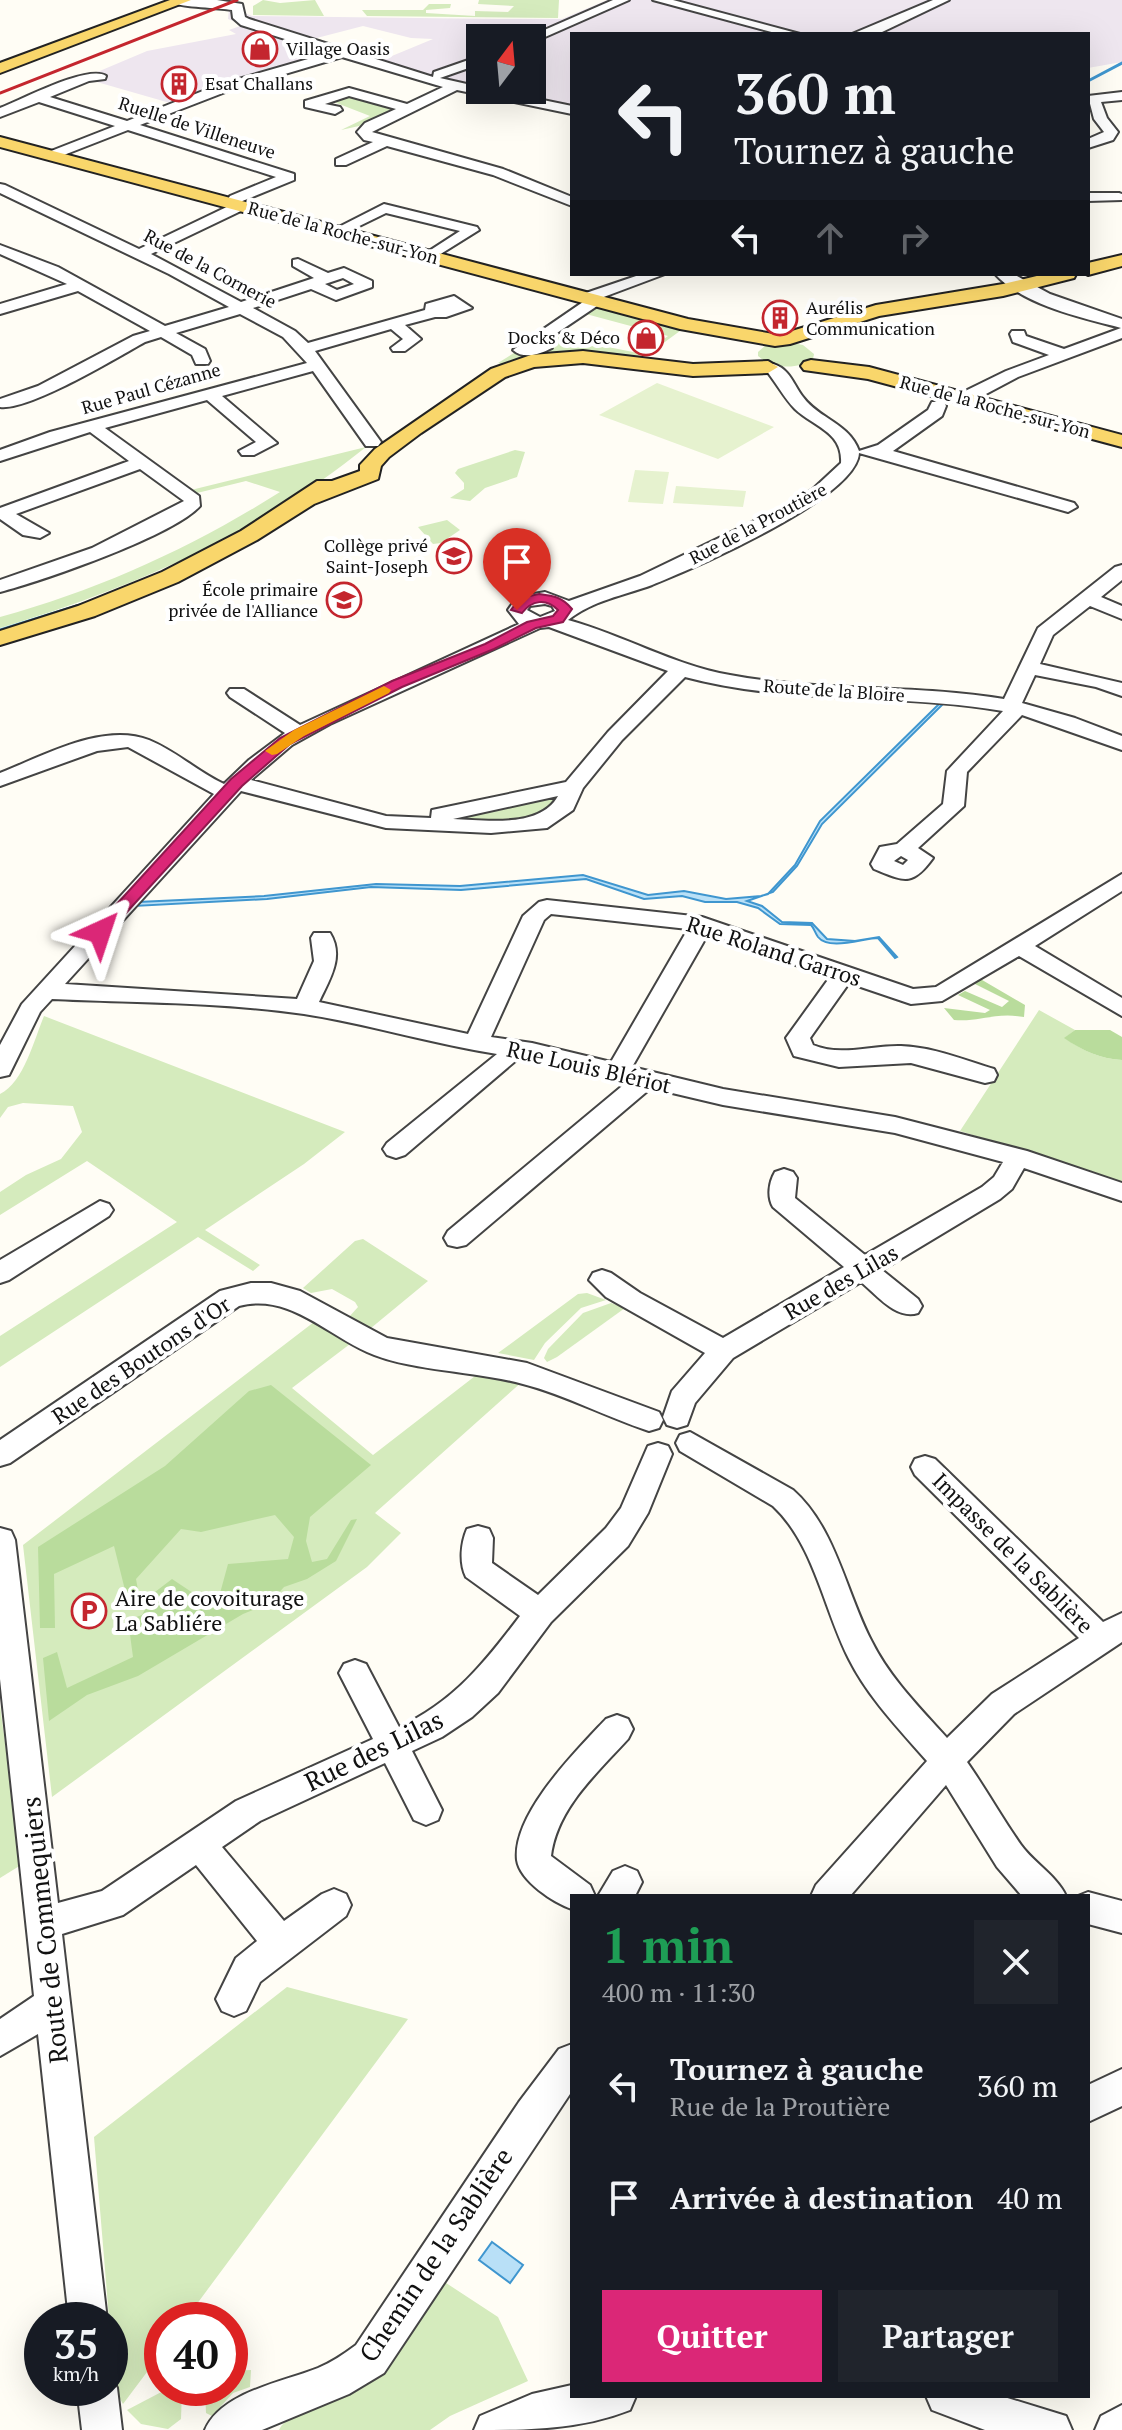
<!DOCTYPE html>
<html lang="fr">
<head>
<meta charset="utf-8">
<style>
	:root { --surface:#171b24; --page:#20242c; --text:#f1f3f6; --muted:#9ea1a6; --accent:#db2777 }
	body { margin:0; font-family:"PT Serif",serif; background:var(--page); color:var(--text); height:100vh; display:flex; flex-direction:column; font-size:30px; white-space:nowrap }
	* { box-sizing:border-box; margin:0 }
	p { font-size:26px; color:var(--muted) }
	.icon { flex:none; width:44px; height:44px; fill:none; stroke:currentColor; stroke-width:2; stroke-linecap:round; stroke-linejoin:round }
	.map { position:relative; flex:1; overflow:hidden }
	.drawer { position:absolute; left:570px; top:1894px; width:520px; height:504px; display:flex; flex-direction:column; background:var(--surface); border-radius:0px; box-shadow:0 8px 32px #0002 }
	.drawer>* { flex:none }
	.guide { position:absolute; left:570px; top:32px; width:520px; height:244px; border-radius:0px; box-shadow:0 8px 32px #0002; background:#171b24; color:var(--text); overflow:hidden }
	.needle { width:52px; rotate:16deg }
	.fabs { position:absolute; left:466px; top:24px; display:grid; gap:16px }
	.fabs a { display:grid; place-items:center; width:80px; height:80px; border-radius:0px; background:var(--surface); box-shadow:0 8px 32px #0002; font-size:40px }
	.speed { position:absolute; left:24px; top:2302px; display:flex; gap:16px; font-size:40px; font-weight:700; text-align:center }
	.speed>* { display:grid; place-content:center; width:104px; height:104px; border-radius:50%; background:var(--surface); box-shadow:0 8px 32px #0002; line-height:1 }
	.speed small { font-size:20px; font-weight:400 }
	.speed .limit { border:12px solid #d22; background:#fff; color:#111 }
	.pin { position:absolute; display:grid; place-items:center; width:68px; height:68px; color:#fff; margin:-82px -34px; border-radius:50% 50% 50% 0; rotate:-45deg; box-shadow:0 0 8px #0007 }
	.pin .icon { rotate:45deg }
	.me { position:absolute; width:88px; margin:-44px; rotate:42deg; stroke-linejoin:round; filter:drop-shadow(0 0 6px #0008) }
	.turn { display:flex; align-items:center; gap:28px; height:168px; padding:0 32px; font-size:36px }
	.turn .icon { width:104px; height:104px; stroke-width:2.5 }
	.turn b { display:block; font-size:56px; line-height:68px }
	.lanes { display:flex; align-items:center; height:76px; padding:0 32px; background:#0003; justify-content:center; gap:40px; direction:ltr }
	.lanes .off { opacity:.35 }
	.round { display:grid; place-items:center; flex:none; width:84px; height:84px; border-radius:0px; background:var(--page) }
	.overview { display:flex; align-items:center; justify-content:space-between; height:136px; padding:0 32px }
	h1 { font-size:48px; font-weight:700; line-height:60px; color:#1e9e55 }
	.primary-button { display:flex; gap:16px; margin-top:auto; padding:16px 32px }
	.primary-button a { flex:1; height:92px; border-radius:0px; background:var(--accent); color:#fff; font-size:32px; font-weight:700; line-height:92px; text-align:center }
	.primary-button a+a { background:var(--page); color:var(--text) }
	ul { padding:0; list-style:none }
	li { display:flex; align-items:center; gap:24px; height:112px; padding:0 32px }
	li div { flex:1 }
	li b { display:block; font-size:30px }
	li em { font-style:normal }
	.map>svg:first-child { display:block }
</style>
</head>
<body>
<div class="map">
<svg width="1122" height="2430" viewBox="0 0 1122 2430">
	<rect width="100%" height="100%" fill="#fffdf5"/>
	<polygon fill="#eee6ef" points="213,0 252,16 500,19 562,19 607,0 1122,0 1122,62 1088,68 1088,34 572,34 572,108 485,90 532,90 532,38 480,38 480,89 375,63 433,39 411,38 363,26 309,40 339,51 177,105 83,78 147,51 236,34 229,30 243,25 228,19 229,8"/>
	<g fill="#d5ebbd">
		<polygon points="263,0 280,3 315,0 324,16 253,15 253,6"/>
		<polygon points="479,0 559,0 558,18 367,16 362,10 423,10 429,4 451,4 450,8 426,10 426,13 475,16 475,11 508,12 514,6 478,4"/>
		<polygon points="352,96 399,108 368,124 341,130 370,116 334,102 322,105 338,97"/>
		<polygon points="609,308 684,328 643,358 565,351 504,365 498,363 517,351 549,348 553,336 643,354 668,336 586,314 592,309"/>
		<path d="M787 342 803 345 814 354 813 359C797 370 773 369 758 356V352L765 346Z"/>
		<path d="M366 447C258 534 132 588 0 628V617C101 589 191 548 280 492L246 481 197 493 191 490Z"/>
		<polygon points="515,450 525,452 517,477 485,488 470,501 450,498 464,489 464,483 455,473 458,469"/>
		<polygon points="447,520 460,530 441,543 433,544 418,527"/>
		<polygon points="552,796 561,800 536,820 452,823 444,817"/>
		<path d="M1039 1010 1075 1030 1065 1038C1083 1051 1101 1059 1122 1060V1183L960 1131Z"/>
		<path d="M44 1016 345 1132 304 1164 205 1230 260 1265 253 1271 198 1237 0 1367V1336L177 1222 87 1161 0 1215V1192L26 1175 61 1159 82 1132 73 1106 23 1103 8 1107 0 1118V1094C24 1082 34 1040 44 1016Z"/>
		<polygon points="363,1239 428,1281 371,1328 349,1317 358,1307 355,1302 332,1289 311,1293 303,1288 355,1241"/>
		<polygon points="587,1293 606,1300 581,1308 545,1343 534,1360 498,1353 578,1294"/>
		<polygon points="611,1303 625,1308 557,1357 547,1362 544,1358 548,1349 583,1313"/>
		<polygon points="314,1322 350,1344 292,1388 373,1455 479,1373 524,1380 375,1513 401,1533 367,1567 52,1797 23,1545"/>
		<polygon points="0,1705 21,1865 0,1878"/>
		<polygon points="287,1987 408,2019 185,2320 162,2320 162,2352 123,2404 115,2390 94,2137"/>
		<path d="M443 2281 498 2317 528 2381 450 2416 430 2430H279C289 2408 340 2401 361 2389 399 2367 420 2317 443 2281Z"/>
		<polygon points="251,2370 250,2387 233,2393 212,2416 206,2413 205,2388 230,2388 230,2371"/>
		<polygon points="169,2388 182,2388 181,2419 168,2429 141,2424 127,2410"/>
	</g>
	<g fill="#b9dc9c">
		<path d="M977 977 1025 1005 1024 1017C994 1012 982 1022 954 1020L944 1008 985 1013 990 1010 958 995 965 991 1002 1007 1009 1001 971 982Z"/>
		<path d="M1075 1030H1110L1122 1037V1060C1101 1059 1083 1051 1064 1038Z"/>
		<polygon points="271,1385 371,1465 310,1517 306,1541 312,1562 327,1559 351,1520 357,1519 336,1561 307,1579 284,1587 270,1603 243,1614 138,1676 87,1695 49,1721 43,1658 57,1652 67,1688 133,1657 128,1620 142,1615 155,1592 172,1579 205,1601 219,1597 228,1564 288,1559 294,1537 275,1515 201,1532 181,1529 136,1579 140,1601 129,1606 114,1546 54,1574 55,1628 40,1628 38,1547 165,1466 249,1391"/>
	</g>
	<g fill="#e6f2cf">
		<polygon points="657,383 774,427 718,459 599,415"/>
		<polygon points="635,470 669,472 663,504 628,502"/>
		<polygon points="676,486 746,491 743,507 673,503"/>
	</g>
	<g fill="#b9e0f7" stroke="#3f96cf" stroke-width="2">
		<path d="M940 703H944L822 824 797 866 773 892 747 901 762 906 782 922 812 923 827 939 855 941 879 937 897 957 895 958 878 938C864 938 829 951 818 937 815 933 814 928 811 925L780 924 758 908 737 902H705L682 896 644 899 586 879 461 890 371 887 267 899 135 906 138 902 264 896 376 884 460 886 583 875 648 895 684 891 726 899 761 896 768 894 795 865 820 821Z"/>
		<polygon points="492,2242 523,2265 510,2283 479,2260"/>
	</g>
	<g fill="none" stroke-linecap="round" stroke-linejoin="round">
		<g stroke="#3f96cf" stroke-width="3">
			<polyline points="1088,81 1122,63"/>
			<polyline points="0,630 83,604"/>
		</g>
		<g stroke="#444" stroke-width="4">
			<g id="minor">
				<path d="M178 0H217L242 4 245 17 249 19 433 77 434 72 480 56V64L440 78 480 87V90H495L572 106V114L457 90 372 132 503 169 572 197V206L493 175 387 146 346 165H336V159L373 142 364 140 357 132 365 123 396 109 349 96 325 104 340 107 342 110 335 114 305 107V101L349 88 407 104 443 87 342 57 228 91 140 125 294 174V180L240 202 247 206 245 209 151 254 241 302 314 278 293 266V260L298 259 328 273 344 268 372 281V287L336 300 311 289 253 308 295 331 308 343 425 310 426 304 454 296 472 308 446 317H435L405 325 421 339 405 351H393L391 348 403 339 391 329 315 351 381 442 378 446H366L313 371 222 396 277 443 254 455H242L239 451 256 442 207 400 105 428 199 496 200 506C173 536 42 581 0 592V580L92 548 184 501 140 469 16 514 49 533 40 538 23 535 0 519V508L129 461 90 432 0 461V450L50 432 307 363 283 337 240 314 176 333 205 349 210 361 208 364H196L192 355 161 337 145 342C116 358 29 411 0 407V399L38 386 133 336 150 331 78 291 0 314V304L67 284 0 254V245L58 267 165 326 229 307 169 274 0 193V184L5 185 139 249 235 203 228 199 230 196 276 177 128 130 51 160 44 156 46 153 115 126 39 102 0 117V108C21 100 89 64 106 76L105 79 89 81 50 97 127 121 218 85 329 53 241 25 233 18 232 10C220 8 180 7 174 3ZM343 278 354 284 337 290 325 284Z"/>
				<polygon points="613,0 629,0 536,41 526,38"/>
				<polygon points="653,0 673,0 800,34 779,34"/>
				<polygon points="933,0 949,0 880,33 852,34"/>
				<polygon points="1122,92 1122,100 1101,102 1107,118 1118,132 1113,140 1088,148 1088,139 1104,132 1094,119 1088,96"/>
				<polygon points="1088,193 1119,193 1122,194 1122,200 1088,201"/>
				<polygon points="384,204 477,227 479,230 431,260 426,259 426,253 460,231 386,213 343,234 338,235 331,231"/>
				<path d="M642 274H665L601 298 600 304 551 337 552 348C540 354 524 360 513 350L583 302 577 298 580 295Z"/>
				<path d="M995 274H1013L1050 294 1122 319V338L1018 377 969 403H957L955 399 957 395 1006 371 1049 355 1013 342 1010 334 1012 331H1024L1026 336 1064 349 1121 328C1082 318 1023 305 995 274Z"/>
				<path d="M773 364C790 369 793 384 803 397 819 419 849 423 859 451L878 445 928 410 932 402H944L946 406 942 416 893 451 1074 503 1077 507 1068 512 859 453C857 498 694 568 652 585 622 596 594 600 568 620 623 635 673 665 730 675 820 692 913 684 1004 699L1038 628 1115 567 1122 565V580L1101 597 1122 606V619L1090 606 1053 635 1040 664 1122 683V696L1096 687 1035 675 1022 703 1075 718 1122 736V750L1022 715 967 772 964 806 918 848 933 858C912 887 904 881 874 869L871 864 880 847 897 844 943 804 947 771 1003 711C898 693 789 705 685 677L622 740 583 788 573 810 547 828 491 833 386 828 241 791 65 984 297 999 314 961 311 938 314 933H330C345 957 329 980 319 1002L468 1034 523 916 539 902 547 900 702 917 913 989 936 987 1122 874V891L1035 946 1122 998V1016L1019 956 942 1001 911 1004 849 983 810 1038 813 1045C841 1057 871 1045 901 1046 933 1047 964 1060 994 1069L997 1075 994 1081 985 1083 911 1063 839 1067 794 1056 786 1038 830 977 708 934 632 1067 723 1089 895 1117 1027 1151 1122 1183V1201L1024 1168 1012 1189 1000 1199 882 1270 918 1299 922 1306 918 1313C896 1320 877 1295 861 1282L733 1358 695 1403 687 1425 677 1428 667 1425 663 1417 672 1391 705 1353 606 1297 589 1280 593 1273 602 1270 611 1273 640 1293 723 1338 844 1267 773 1207C767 1197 769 1182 775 1172L784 1169 793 1172 797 1178 795 1198 865 1255 982 1187 994 1177 1003 1162 895 1133 723 1105 651 1088 466 1245 457 1247 448 1245 444 1238 448 1231 627 1082 520 1057 405 1155 396 1158 387 1155 383 1149 387 1143 497 1054C432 1044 369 1024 304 1014 221 1002 136 1003 52 999L40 1012 9 1075 0 1077V1045L22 1004 214 794 128 747 97 751 0 786V773C43 756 103 722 149 740 176 751 198 772 224 784L249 760 285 733 230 697 227 693 230 689H244L300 725 519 624 508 610 517 597 545 592 569 601 640 576 785 506 813 489 841 463C843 432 814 427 795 409 784 398 776 382 765 369ZM545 604 552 606 555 611 540 617 527 610 530 606ZM549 627 668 671 608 732 566 782 432 810 431 818 386 816 251 780 292 745 330 724 540 628ZM558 796C540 829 484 820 453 819ZM901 856 908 860 903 865 894 861ZM551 914 688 929 611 1062 532 1043 491 1037 544 920Z"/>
				<polygon points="100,1201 109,1204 113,1210 109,1216 9,1280 0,1283 0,1260"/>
				<path d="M251 1283H271L300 1291 387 1338 527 1363 659 1412 663 1420 659 1428 649 1431C606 1417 566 1395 523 1384 477 1371 408 1371 367 1352 325 1333 288 1293 239 1306L10 1463 0 1466V1440L220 1291Z"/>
				<path d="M690 1432 793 1490C836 1528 846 1593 872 1642 890 1678 920 1708 947 1738L992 1694 1079 1638 915 1475 911 1467 915 1459 925 1456 935 1459 1103 1622 1122 1613V1642L1014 1714 967 1762C986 1789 1002 1818 1021 1845 1034 1863 1057 1876 1066 1896H1022L997 1867 946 1785 850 1896H811L816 1885 927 1761C899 1729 868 1697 849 1659 824 1610 814 1544 773 1506L680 1451 676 1443 680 1435Z"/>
				<path d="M658 1443 668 1446 672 1454 648 1513 628 1546 551 1622 498 1693 472 1717 442 1737 412 1751 442 1810 438 1820 426 1825 414 1820 385 1763 260 1821 222 1847 284 1921 322 1894 334 1889 346 1894 351 1905 346 1916 260 1982 246 2011 234 2016 222 2011 216 1999 236 1958 257 1941 196 1865 123 1915 62 1934 107 2320H69L38 2034 0 2056V2019L34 1996 0 1679V1528L11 1531 15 1540 58 1903 102 1891 236 1801 373 1739 339 1673 344 1664 355 1660 366 1664 399 1727C454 1702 485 1662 520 1616L466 1577C459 1563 461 1543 467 1529L478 1526 489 1529 493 1538 492 1563 538 1595 606 1528 621 1508 648 1446Z"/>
				<path d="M617 1715 628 1719 633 1729 628 1739C597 1773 557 1808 551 1856L590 1885 595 1896H572V1909C554 1903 520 1881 517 1860 512 1814 577 1750 606 1719Z"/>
				<polygon points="625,1866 637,1871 642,1882 635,1896 598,1896 613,1871"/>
				<polygon points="1088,1892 1122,1901 1122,1933 1088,1924 1088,1896 1078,1896"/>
				<path d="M572 2044V2091L384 2373 349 2394 262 2430H205C221 2392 283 2382 318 2368 332 2362 344 2354 356 2345L519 2102 559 2049Z"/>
				<polygon points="1122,2069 1122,2106 1088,2122 1088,2085"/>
				<polygon points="110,2374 117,2388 122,2430 82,2430 77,2388 110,2388"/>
				<path d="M572 2385V2396H636L630 2410C580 2430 527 2430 474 2430L480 2416 532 2394Z"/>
				<polygon points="926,2396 1001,2396 1066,2416 1072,2430 985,2430 932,2410"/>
				<polygon points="1122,2405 1122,2430 1095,2430 1101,2416"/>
			</g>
		</g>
		<g stroke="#222" stroke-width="4">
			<g id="major">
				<polygon points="170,0 191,0 0,73 0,63"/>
				<polygon points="0,137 688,319 779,335 876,305 1003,284 1045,274 1076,274 1074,278 1003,296 879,316 790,344 775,346 680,329 0,147"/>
				<polygon points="1122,255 1122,266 1088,275 1086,274 1088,263"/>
				<polygon points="583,351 693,364 768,361 778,367 768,373 693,376 583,363 534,367 505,377 421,433 389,457 381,466 378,479 314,504 257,540 178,582 95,616 0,645 0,631 78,606 162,572 241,531 317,481 332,481 360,471 360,465 375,449 491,369 531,355"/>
				<polygon points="811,360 869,367 1122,435 1122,447 868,379 804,370 801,366 804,362"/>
			</g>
		</g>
		<use href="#minor" fill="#fff" fill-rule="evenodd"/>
		<use href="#major" fill="#f9d66b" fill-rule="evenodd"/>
		<polyline stroke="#c4262e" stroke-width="3" points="0,93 237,0"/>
	</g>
	<path fill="#db2777" stroke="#8e194d" stroke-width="2" d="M539 594C554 596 562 597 572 609L563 622 536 628 494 649 402 687 290 744 242 786 105 936H94V929L231 779 280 738 392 681 485 644 527 622 553 616 558 610C546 598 532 600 522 613L511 610 520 598Z"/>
	<polygon fill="#f59e0b" points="384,686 391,690 389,693 304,736 277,754 272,755 265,751 294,730"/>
	<defs>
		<g id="shop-ring" transform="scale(1.8)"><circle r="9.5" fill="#fff" stroke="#c4262e" stroke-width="1.5"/><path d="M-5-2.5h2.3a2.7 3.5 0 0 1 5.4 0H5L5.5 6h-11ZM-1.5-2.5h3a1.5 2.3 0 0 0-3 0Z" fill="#c4262e"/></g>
		<g id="building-ring" transform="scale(1.8)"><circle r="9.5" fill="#fff" stroke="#c4262e" stroke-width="1.5"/><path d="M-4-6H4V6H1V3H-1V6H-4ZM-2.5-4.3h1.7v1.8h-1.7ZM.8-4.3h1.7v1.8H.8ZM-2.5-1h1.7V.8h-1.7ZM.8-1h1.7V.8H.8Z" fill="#c4262e"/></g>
		<g id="school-ring" transform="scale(1.8)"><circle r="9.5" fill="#fff" stroke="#c4262e" stroke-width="1.5"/><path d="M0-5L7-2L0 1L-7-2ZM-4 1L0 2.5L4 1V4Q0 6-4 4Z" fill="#c4262e"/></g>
		<g id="parking-ring" transform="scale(1.8)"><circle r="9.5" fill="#fff" stroke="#c4262e" stroke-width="1.5"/><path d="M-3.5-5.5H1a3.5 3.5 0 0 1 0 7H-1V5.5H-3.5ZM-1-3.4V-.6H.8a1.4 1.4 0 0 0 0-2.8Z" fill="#c4262e"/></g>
	</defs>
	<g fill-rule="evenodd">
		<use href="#shop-ring" x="260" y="49"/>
		<use href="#building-ring" x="179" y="84"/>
		<use href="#building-ring" x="780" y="318"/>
		<use href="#shop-ring" x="646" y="338"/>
		<use href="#school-ring" x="454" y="556"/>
		<use href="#school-ring" x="344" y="600"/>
		<use href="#parking-ring" x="89" y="1611"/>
	</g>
	<g text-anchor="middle" stroke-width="8" stroke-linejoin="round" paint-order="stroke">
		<g font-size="18" fill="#111" stroke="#fff" text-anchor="start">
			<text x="286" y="55">Village Oasis</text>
			<text x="205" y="90">Esat Challans</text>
			<text x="806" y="314">Aurélis<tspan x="806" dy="21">Communication</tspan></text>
			<text x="620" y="344" text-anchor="end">Docks &amp; Déco</text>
			<text x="428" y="552" text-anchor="end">Collège privé<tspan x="428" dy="21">Saint-Joseph</tspan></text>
			<text x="318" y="596" text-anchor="end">École primaire<tspan x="318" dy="21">privée de l'Alliance</tspan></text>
		</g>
		<g font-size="18" fill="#111" stroke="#fff">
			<text transform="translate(197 128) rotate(18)" y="6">Ruelle de Villeneuve</text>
			<text transform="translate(343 233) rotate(15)" y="6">Rue de la Roche-sur-Yon</text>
			<text transform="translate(210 269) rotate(28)" y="6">Rue de la Cornerie</text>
			<text transform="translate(151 389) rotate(-16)" y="6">Rue Paul Cézanne</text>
			<text transform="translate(995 407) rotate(15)" y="6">Rue de la Roche-sur-Yon</text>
			<text transform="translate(758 524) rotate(-28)" y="6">Rue de la Proutière</text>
			<text transform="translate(834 691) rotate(4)" y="6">Route de la Bloire</text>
		</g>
		<g font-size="22" fill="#111" stroke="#fff">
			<text transform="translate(774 951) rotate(18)" y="8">Rue Roland Garros</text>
			<text transform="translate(589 1067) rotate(13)" y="8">Rue Louis Blériot</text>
			<text transform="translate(841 1282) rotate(-30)" y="8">Rue des Lilas</text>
			<text transform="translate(141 1360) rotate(-34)" y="8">Rue des Boutons d'Or</text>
			<text transform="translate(1013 1553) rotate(45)" y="8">Impasse de la Sablière</text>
		</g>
		<g font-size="22" fill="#111" stroke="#fff" text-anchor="start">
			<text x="115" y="1606">Aire de covoiturage<tspan x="115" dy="25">La Sabliére</tspan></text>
		</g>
		<g font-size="26" fill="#111" stroke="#fff">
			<text transform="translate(374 1751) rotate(-26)" y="9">Rue des Lilas</text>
			<text transform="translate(45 1930) rotate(-96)" y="9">Route de Commequiers</text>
			<text transform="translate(436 2255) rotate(-56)" y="9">Chemin de la Sablière</text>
		</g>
	</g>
</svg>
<div class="fabs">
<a><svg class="needle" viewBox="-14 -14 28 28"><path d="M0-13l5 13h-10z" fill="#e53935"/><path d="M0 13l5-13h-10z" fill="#9ea1a6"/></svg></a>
</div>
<div class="speed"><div>35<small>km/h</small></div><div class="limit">40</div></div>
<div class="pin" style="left:517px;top:610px;background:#d93025"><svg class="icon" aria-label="arrive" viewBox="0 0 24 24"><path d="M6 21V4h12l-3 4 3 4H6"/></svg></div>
<svg class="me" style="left:100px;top:932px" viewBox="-20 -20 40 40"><path d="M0-17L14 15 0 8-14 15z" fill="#db2777" stroke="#fff" stroke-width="4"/></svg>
<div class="guide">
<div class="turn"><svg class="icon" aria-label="left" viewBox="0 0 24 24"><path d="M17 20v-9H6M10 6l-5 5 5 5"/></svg><div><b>360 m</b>Tournez à gauche</div></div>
<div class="lanes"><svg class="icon" aria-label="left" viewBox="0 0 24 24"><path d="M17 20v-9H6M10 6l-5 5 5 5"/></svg><svg class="icon off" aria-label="ahead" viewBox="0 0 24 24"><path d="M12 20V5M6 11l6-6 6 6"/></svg><svg class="icon off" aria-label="right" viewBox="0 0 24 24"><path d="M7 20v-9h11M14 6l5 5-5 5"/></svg></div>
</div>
<section class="drawer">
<div class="overview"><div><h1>1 min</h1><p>400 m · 11:30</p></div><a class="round"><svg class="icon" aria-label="close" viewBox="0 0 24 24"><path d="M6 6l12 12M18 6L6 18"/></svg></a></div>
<ul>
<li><svg class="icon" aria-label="left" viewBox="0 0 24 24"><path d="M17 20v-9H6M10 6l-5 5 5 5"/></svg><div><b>Tournez à gauche</b><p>Rue de la Proutière</p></div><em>360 m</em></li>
<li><svg class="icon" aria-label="arrive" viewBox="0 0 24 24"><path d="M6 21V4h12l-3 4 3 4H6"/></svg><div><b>Arrivée à destination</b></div><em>40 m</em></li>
</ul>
<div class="primary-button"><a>Quitter</a><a>Partager</a></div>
</section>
</div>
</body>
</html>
